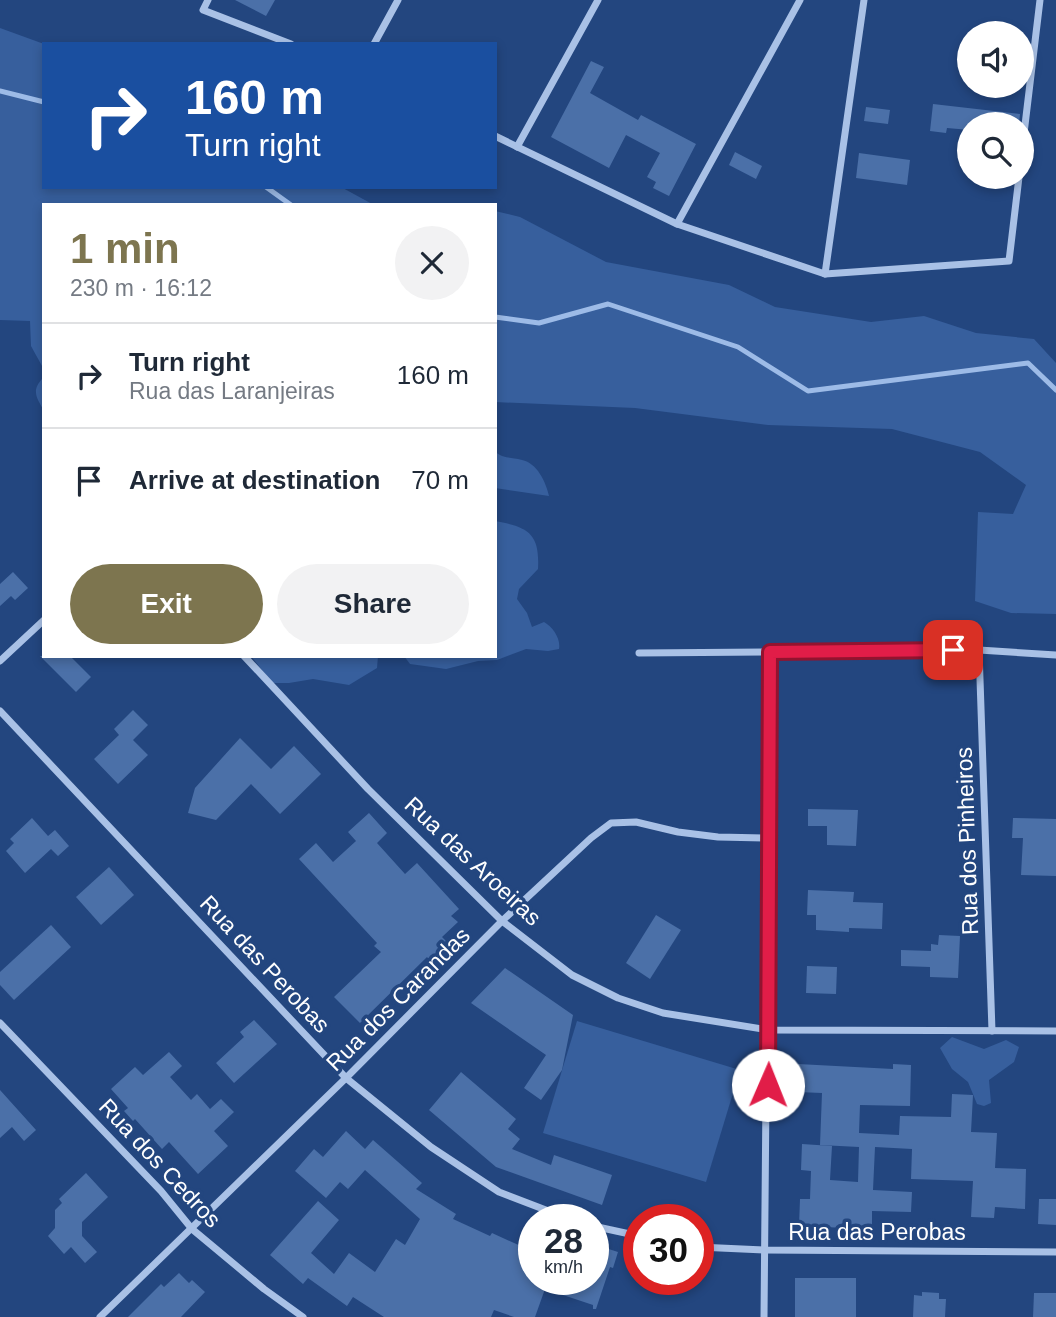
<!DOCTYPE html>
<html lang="en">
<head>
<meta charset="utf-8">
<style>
	:root { --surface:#fff; --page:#f2f2f3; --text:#1f2937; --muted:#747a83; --line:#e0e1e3; --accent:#7d754f }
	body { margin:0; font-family:Arial,sans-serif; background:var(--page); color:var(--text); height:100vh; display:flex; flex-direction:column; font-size:26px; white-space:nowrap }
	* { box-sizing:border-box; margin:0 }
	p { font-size:23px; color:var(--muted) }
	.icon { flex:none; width:38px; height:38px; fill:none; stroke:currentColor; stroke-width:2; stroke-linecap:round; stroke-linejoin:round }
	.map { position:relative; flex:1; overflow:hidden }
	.details { position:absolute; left:42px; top:203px; width:455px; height:455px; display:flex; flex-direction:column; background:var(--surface); border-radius:0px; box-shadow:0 4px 10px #0003 }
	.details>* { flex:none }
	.banner { position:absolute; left:42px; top:42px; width:455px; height:147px; border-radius:0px; box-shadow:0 4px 10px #0003; background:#1a4fa0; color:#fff; overflow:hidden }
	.tools { position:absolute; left:957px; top:21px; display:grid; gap:14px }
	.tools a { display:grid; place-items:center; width:77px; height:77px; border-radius:50%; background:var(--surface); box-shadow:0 4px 10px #0003; font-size:35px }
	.speed { position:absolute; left:518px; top:1204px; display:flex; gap:14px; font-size:35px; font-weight:700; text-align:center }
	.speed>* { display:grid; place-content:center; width:91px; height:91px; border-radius:50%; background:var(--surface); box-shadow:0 4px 10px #0003; line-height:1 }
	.speed small { font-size:18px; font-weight:400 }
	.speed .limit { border:10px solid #d22; background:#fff; color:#111 }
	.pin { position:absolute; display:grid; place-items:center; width:60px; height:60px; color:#fff; margin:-30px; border-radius:14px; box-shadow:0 4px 10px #0006 }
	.me { position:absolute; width:77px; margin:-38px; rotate:1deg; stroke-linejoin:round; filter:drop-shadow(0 0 5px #0008) }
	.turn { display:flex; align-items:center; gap:24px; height:147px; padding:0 28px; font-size:32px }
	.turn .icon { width:91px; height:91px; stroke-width:2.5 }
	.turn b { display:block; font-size:49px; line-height:60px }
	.round { display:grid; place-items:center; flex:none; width:74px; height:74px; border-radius:37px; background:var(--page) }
	.headline { display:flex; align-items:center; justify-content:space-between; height:119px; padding:0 28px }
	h1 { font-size:42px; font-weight:800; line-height:52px; color:var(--accent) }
	.action { display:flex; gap:14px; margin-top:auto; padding:14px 28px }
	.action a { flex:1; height:80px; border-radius:42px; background:var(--accent); color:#fff; font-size:28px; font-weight:800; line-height:80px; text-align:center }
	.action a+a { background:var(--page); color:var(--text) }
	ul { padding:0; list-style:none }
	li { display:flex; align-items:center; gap:21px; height:105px; padding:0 28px; border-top:2px solid var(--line) }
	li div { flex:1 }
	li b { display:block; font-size:26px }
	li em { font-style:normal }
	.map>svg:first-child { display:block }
</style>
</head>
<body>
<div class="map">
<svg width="1056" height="1317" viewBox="0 0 1056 1317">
	<rect width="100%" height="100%" fill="#23467f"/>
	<g fill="#375f9d">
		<path d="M0 28 44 44V187H341L374 205H44V411C37 398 31 391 42 379V366L31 346 30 321 0 320Z"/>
		<polygon points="495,211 520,217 606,262 729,285 775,307 871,322 924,316 976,333 1034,339 1056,363 1056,614 1011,613 975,601 978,512 1013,514 1026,485 980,452 892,429 768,425 635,408 495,402"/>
		<path d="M495 452C505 459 511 457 522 460 537 463 546 482 549 496L495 488Z"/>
		<path d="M495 521C528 527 540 533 538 569L519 589 517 599 527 613 532 627 544 622C553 627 561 639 559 649L548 651 526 649 497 660 478 661 446 669 410 664 404 656H495Z"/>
		<polygon points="251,656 378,656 377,668 349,685 313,679 289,683 272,683"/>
		<polygon points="577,1021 740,1070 706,1182 543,1133"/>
		<polygon points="952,1037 984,1049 1006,1040 1019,1047 1014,1062 989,1080 991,1103 984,1106 977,1104 968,1082 952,1069 940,1048"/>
	</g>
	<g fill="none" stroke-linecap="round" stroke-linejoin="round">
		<g stroke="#9dbbe7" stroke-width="5">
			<polyline points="0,91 44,102"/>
			<polyline points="266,187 291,205"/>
			<polyline points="495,317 539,323 608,304 738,347 808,391 1028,363 1056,390"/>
		</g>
	</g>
	<g fill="#4b70a8">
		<polygon points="235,0 275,0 266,16"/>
		<polygon points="591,61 604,67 590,93 638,120 641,115 696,144 669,196 653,188 656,182 647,177 660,153 626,135 609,168 551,137"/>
		<polygon points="933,104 1020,114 1019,124 970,124 970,130 947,128 946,133 930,131"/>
		<polygon points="866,107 890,110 888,124 864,121"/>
		<polygon points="735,152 762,166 756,179 729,165"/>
		<polygon points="859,153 910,160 907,185 856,178"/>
		<polygon points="13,572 28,588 15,600 11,596 0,606 0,584"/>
		<polygon points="40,656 70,656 91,677 76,692"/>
		<polygon points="133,710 148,725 133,740 148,755 118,784 94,759 119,735 114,729"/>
		<polygon points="240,738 271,769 294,746 321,774 280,814 251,784 216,820 188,813 195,788"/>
		<polygon points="808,809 858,810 856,846 827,845 827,826 808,826"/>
		<polygon points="369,813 387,833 377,843 405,874 417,863 459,909 451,916 458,922 442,937 451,946 433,964 427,957 360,1023 334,997 381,952 374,946 377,943 299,859 316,843 333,862 356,841 348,832"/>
		<polygon points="32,818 48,836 55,830 69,846 58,856 51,849 25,873 6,851 14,843 10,839"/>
		<polygon points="1013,818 1056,819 1056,876 1021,875 1023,838 1012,838"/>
		<polygon points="109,867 134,895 101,925 76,897"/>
		<polygon points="808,890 854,892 853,902 883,903 882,929 849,928 849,932 816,930 816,915 807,915"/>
		<polygon points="656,915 681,930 650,979 626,963"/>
		<polygon points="51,925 71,947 14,1000 0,985 0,972"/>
		<polygon points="939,935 960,936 958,978 930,977 930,967 901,966 901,950 931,951 931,944 938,945"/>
		<polygon points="807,966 837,967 836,994 806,993"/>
		<polygon points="505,968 573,1015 562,1070 541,1100 524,1088 546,1055 471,1003"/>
		<polygon points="254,1020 277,1044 234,1083 216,1063 244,1037 240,1032"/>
		<polygon points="169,1052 182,1066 170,1077 191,1100 197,1094 210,1109 221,1099 234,1112 214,1131 228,1146 198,1174 169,1142 162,1149 135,1119 133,1121 124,1111 128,1108 111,1089 135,1067 143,1075"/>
		<polygon points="798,1064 893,1069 893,1064 911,1065 910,1106 860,1105 859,1133 899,1135 900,1116 951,1117 952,1094 973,1095 971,1132 997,1133 995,1168 1026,1169 1025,1209 995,1207 994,1218 971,1217 973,1181 911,1179 912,1149 875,1147 873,1190 912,1192 911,1212 872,1211 872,1229 799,1226 800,1199 810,1199 811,1171 801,1170 802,1144 832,1146 830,1180 858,1182 859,1147 820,1145 822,1093 797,1092"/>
		<polygon points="461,1072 516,1119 508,1129 520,1139 512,1149 551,1165 554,1155 612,1175 602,1205 496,1167 429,1110"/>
		<polygon points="0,1090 36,1130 24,1141 12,1127 0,1138"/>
		<polygon points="346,1131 365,1149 373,1140 422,1183 416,1189 456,1214 453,1219 490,1236 492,1233 534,1252 534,1279 593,1279 593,1244 618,1252 613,1268 610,1267 596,1309 593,1309 593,1305 545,1289 535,1317 514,1317 494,1310 491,1317 384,1317 353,1297 347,1306 308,1278 303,1284 270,1255 318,1201 339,1220 311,1253 334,1274 349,1253 375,1272 396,1239 405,1245 420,1219 365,1170 348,1189 340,1182 326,1198 295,1171 314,1149 323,1157"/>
		<polygon points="86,1173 108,1197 82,1222 82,1236 97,1252 85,1263 71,1247 64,1254 48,1236 55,1228 55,1210 62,1203 59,1199"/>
		<polygon points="1039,1199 1056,1199 1056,1225 1038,1224"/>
		<polygon points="179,1273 189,1283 192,1280 205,1292 181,1317 128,1317 161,1284 164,1287"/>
		<rect x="795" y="1278" width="61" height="39"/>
		<polygon points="922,1292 939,1293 939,1299 946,1299 945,1317 913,1317 914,1295 922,1296"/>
		<polygon points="1034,1293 1056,1293 1056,1317 1033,1317"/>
	</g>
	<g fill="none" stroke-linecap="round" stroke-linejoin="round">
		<g stroke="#a9c1e6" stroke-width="7">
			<polyline points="208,0 203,10 291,44"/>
			<polyline points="374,44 398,0"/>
			<polyline points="495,136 677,224 825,274 1009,261 1019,177"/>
			<polyline points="517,147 598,0"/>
			<polyline points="1022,150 1040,0"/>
			<polyline points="677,224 800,0"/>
			<polyline points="825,274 864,0"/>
			<polyline points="979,650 992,1031"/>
			<polyline points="639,653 979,650 1056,655"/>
			<polyline points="244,656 368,789 502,921 572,975 618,998 663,1013 769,1030 1056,1031"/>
			<polyline points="0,661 44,620"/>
			<polyline points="0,711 346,1078 431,1147 499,1192 572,1220"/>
			<polyline points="0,1023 161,1191 192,1229 264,1289 303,1317"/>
			<polyline points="593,1226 639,1236"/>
			<polyline points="698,1247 765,1250 1056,1252"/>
			<polyline points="100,1317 346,1078 502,921 591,838 611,823 636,822 678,832 718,837 769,838"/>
			<polyline points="764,1317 770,651"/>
		</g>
	</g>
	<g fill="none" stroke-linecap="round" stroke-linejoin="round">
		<g stroke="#92132f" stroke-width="18">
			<polyline id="route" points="768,1085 770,652 953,650"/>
		</g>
		<use href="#route" stroke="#e11d48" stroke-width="12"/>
	</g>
	<g text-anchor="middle" stroke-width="7" stroke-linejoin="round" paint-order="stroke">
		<g font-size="23" fill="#fff" stroke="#23467f">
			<text transform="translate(967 841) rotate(-92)" y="8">Rua dos Pinheiros</text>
			<text transform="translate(473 861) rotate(43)" y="8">Rua das Aroeiras</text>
			<text transform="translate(265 964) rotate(47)" y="8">Rua das Perobas</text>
			<text transform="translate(398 999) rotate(-45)" y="8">Rua dos Carandas</text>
			<text transform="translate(160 1163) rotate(47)" y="8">Rua dos Cedros</text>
			<text x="877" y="1240">Rua das Perobas</text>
		</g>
	</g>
</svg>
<div class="tools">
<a><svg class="icon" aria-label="sound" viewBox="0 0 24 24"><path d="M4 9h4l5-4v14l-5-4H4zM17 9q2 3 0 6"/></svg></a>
<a><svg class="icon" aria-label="search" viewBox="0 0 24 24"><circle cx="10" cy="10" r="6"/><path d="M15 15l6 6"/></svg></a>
</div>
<div class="speed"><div>28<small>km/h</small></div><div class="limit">30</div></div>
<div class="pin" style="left:953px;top:650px;background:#d93025"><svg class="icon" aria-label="arrive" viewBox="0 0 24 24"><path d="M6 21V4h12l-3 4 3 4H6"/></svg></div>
<svg class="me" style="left:768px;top:1085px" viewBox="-20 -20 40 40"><circle r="19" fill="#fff"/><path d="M0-13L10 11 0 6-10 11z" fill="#e11d48"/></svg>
<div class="banner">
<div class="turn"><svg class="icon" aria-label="right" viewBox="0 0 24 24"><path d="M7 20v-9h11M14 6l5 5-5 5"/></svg><div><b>160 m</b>Turn right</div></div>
</div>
<section class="details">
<div class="headline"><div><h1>1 min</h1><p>230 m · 16:12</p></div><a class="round"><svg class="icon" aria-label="close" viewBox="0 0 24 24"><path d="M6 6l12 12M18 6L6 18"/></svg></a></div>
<ul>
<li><svg class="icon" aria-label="right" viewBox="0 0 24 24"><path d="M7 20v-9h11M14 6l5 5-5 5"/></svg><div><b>Turn right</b><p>Rua das Laranjeiras</p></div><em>160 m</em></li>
<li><svg class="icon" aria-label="arrive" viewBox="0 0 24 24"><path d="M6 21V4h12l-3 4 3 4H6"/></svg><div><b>Arrive at destination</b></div><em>70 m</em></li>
</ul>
<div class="action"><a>Exit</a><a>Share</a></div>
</section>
</div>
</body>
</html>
